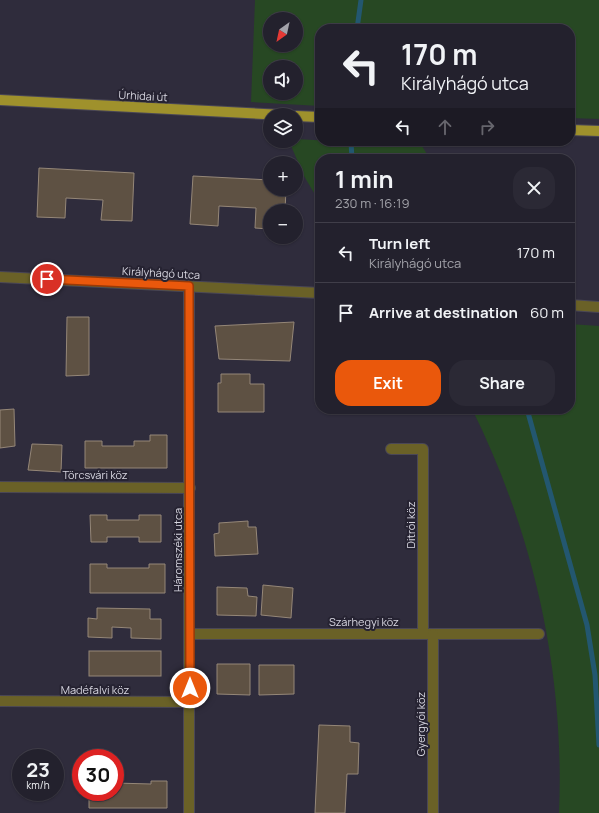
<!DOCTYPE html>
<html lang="en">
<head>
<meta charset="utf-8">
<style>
	:root { --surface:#23212d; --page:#2b2935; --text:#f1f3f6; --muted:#a3a3aa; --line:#403e49; --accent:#ea580c }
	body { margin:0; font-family:Manrope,sans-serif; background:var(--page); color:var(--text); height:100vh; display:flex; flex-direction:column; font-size:15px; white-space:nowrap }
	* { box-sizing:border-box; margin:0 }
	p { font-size:13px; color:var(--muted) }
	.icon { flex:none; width:22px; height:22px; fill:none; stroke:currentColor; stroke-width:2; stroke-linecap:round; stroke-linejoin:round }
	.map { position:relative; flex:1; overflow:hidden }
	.sheet { position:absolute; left:315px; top:154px; width:260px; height:260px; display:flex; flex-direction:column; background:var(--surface); border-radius:16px; box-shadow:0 1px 3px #0004,0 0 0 1px var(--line) }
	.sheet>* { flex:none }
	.guide { position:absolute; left:315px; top:24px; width:260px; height:122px; border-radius:16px; box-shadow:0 1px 3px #0004,0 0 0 1px var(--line); background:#23212d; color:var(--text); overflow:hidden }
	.needle { width:26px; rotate:213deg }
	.controls { position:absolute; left:263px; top:12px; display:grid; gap:8px }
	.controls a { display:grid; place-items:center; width:40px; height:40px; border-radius:50%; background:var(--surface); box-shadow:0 1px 3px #0004,0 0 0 1px var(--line); font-size:20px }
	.speed { position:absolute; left:12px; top:749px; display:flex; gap:8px; font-size:20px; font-weight:700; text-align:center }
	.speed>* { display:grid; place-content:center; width:52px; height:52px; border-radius:50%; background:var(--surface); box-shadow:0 1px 3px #0004,0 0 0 1px var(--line); line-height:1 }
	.speed small { font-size:10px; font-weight:400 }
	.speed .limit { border:6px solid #d22; background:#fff; color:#111 }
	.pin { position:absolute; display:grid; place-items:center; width:34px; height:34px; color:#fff; margin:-17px; border:2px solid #fff; border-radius:50%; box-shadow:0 1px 4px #0007 }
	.me { position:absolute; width:44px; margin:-22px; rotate:0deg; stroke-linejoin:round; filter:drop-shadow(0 0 3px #0008) }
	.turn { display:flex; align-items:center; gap:14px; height:84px; padding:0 20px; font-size:18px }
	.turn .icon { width:52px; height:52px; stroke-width:2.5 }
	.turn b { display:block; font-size:28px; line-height:34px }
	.lanes { display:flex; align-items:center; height:38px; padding:0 20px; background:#0003; justify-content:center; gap:20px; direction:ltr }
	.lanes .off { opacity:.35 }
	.round { display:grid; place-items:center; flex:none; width:42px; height:42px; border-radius:16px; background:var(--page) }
	.headline { display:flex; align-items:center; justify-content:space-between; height:68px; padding:0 20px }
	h1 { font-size:24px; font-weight:700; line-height:30px }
	.primary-button { display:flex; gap:8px; margin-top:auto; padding:8px 20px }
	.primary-button a { flex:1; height:46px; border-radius:16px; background:var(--accent); color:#fff; font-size:16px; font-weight:700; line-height:46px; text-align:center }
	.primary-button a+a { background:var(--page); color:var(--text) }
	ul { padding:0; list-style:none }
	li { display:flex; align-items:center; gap:12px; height:60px; padding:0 20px; border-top:1px solid var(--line) }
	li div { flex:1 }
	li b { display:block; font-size:15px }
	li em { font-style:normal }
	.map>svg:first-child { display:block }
</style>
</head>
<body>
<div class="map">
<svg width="599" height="813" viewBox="0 0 599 813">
	<rect width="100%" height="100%" fill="#2f2c3c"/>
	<g fill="#274823" fill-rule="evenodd">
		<path d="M255 0H599V119L570 118V29H320V106L251 102ZM270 19H296V45H270ZM270 67H296V93H270Z"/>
		<polygon points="296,139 422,146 430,159 320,159 320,203 304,176 289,141 296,141"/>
		<path d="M570 324 599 326V813H559C565 673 534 534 472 409H570Z"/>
	</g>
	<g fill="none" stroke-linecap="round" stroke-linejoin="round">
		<g stroke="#235770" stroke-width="5">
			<polyline points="357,29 361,0"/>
			<polyline points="351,142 352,159"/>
			<polyline points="527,409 587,625 595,675 599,745"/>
		</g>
	</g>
	<g fill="#5e5143" stroke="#958778">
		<polygon points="39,168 134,173 132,221 101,220 103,200 66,198 65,218 37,217"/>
		<polygon points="193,176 270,180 270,189 286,189 285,211 270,211 270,229 255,228 256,208 219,206 218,226 190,224"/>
		<polygon points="67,317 89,317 89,375 66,376"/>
		<polygon points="294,322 290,361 219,359 215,326"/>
		<polygon points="221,374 250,374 250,384 264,384 264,412 218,412 218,383 221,383"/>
		<polygon points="14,409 15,446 0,448 0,410"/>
		<polygon points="150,435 167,435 167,468 85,468 85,441 102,441 102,446 134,446 134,441 150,441"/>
		<polygon points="32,444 62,445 61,472 28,470"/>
		<polygon points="90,515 107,515 107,520 139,520 139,515 161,515 161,542 139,542 139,537 107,537 107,542 91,542"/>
		<polygon points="248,521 248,527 256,527 258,554 215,556 214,534 219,533 219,523"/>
		<polygon points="90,564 107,564 107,568 149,568 149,564 165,564 165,593 90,593"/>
		<polygon points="263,585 293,588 291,618 261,615"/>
		<polygon points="217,587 247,588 248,596 257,597 256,616 217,615"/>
		<polygon points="97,608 150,609 150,619 161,619 161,639 131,638 131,628 112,627 112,638 88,637 88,618 97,619"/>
		<rect x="89" y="651" width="72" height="25"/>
		<polygon points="217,664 250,664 250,695 217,694"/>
		<polygon points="259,665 294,665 294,694 259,695"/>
		<polygon points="319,725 350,726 350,742 359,743 358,774 347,774 345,813 315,813"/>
		<polygon points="151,781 167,781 167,808 89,808 89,792 115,792 115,783 151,784"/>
	</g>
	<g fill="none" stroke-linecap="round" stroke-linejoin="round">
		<g stroke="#4a4756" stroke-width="12">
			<g id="minor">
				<polyline points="0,277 320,293"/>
				<polyline points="189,286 189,813"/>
				<polyline points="570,305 599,307"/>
				<polyline points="391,449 423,449 423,634"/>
				<polyline points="0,487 190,488"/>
				<polyline points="190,634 539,634"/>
				<polyline points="433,634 433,813"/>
				<polyline points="0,701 189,702"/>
			</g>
		</g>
		<g stroke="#4a4756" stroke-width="12">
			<g id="major">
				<polyline points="0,100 284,115"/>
				<polyline points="296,116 320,117"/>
				<polyline points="570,130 599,131"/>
			</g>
		</g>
		<use href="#minor" stroke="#6a6127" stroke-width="10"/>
		<use href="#major" stroke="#9f912c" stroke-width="10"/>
	</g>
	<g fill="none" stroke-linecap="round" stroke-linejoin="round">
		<g stroke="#983908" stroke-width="10">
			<polyline id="route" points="47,279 189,286 190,688"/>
		</g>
		<use href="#route" stroke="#ea580c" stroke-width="7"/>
	</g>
	<g text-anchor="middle" stroke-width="4" stroke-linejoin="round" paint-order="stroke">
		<g font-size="11" fill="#d8d7e1" stroke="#262332">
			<text transform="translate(143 96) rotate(3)" y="4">Úrhidai út</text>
			<text transform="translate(161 273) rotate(3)" y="4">Királyhágó utca</text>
			<text x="95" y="479">Törcsvári köz</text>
			<text transform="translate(411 525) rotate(-90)" y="4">Ditrói köz</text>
			<text transform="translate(178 550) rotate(-90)" y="4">Háromszéki utca</text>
			<text x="364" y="626">Szárhegyi köz</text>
			<text x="95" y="694">Madéfalvi köz</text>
			<text transform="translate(421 724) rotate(-90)" y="4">Gyergyói köz</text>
		</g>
	</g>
</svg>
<div class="controls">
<a><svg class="needle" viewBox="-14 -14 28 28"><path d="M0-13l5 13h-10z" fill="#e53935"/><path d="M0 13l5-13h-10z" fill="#a3a3aa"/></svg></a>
<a><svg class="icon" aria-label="sound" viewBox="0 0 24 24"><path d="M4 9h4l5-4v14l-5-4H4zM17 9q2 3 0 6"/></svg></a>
<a><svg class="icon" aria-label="layers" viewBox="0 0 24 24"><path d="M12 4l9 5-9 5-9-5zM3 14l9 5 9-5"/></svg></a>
<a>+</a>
<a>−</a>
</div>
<div class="speed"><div>23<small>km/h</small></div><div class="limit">30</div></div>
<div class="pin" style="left:47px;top:279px;background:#d93025"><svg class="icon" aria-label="arrive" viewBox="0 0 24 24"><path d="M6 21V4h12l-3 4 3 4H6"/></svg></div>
<svg class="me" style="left:190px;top:688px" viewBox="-20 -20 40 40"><circle r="17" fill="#ea580c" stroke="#fff" stroke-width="3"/><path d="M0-11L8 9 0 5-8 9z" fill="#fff"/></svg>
<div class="guide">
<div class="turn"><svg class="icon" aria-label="left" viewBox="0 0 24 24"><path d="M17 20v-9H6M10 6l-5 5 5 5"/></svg><div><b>170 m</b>Királyhágó utca</div></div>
<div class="lanes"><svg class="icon" aria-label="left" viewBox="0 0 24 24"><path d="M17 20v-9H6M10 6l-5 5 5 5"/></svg><svg class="icon off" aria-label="ahead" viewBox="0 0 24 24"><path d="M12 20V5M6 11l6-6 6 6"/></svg><svg class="icon off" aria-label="right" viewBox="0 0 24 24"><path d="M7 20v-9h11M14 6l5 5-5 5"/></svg></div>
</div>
<section class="sheet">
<div class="headline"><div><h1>1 min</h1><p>230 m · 16:19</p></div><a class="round"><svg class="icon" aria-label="close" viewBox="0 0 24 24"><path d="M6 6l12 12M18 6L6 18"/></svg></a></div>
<ul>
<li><svg class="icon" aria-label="left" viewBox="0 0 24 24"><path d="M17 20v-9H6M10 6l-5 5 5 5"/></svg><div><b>Turn left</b><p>Királyhágó utca</p></div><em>170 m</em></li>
<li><svg class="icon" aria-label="arrive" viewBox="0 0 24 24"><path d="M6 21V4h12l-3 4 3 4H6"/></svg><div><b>Arrive at destination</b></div><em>60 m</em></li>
</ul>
<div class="primary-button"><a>Exit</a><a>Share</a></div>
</section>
</div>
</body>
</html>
